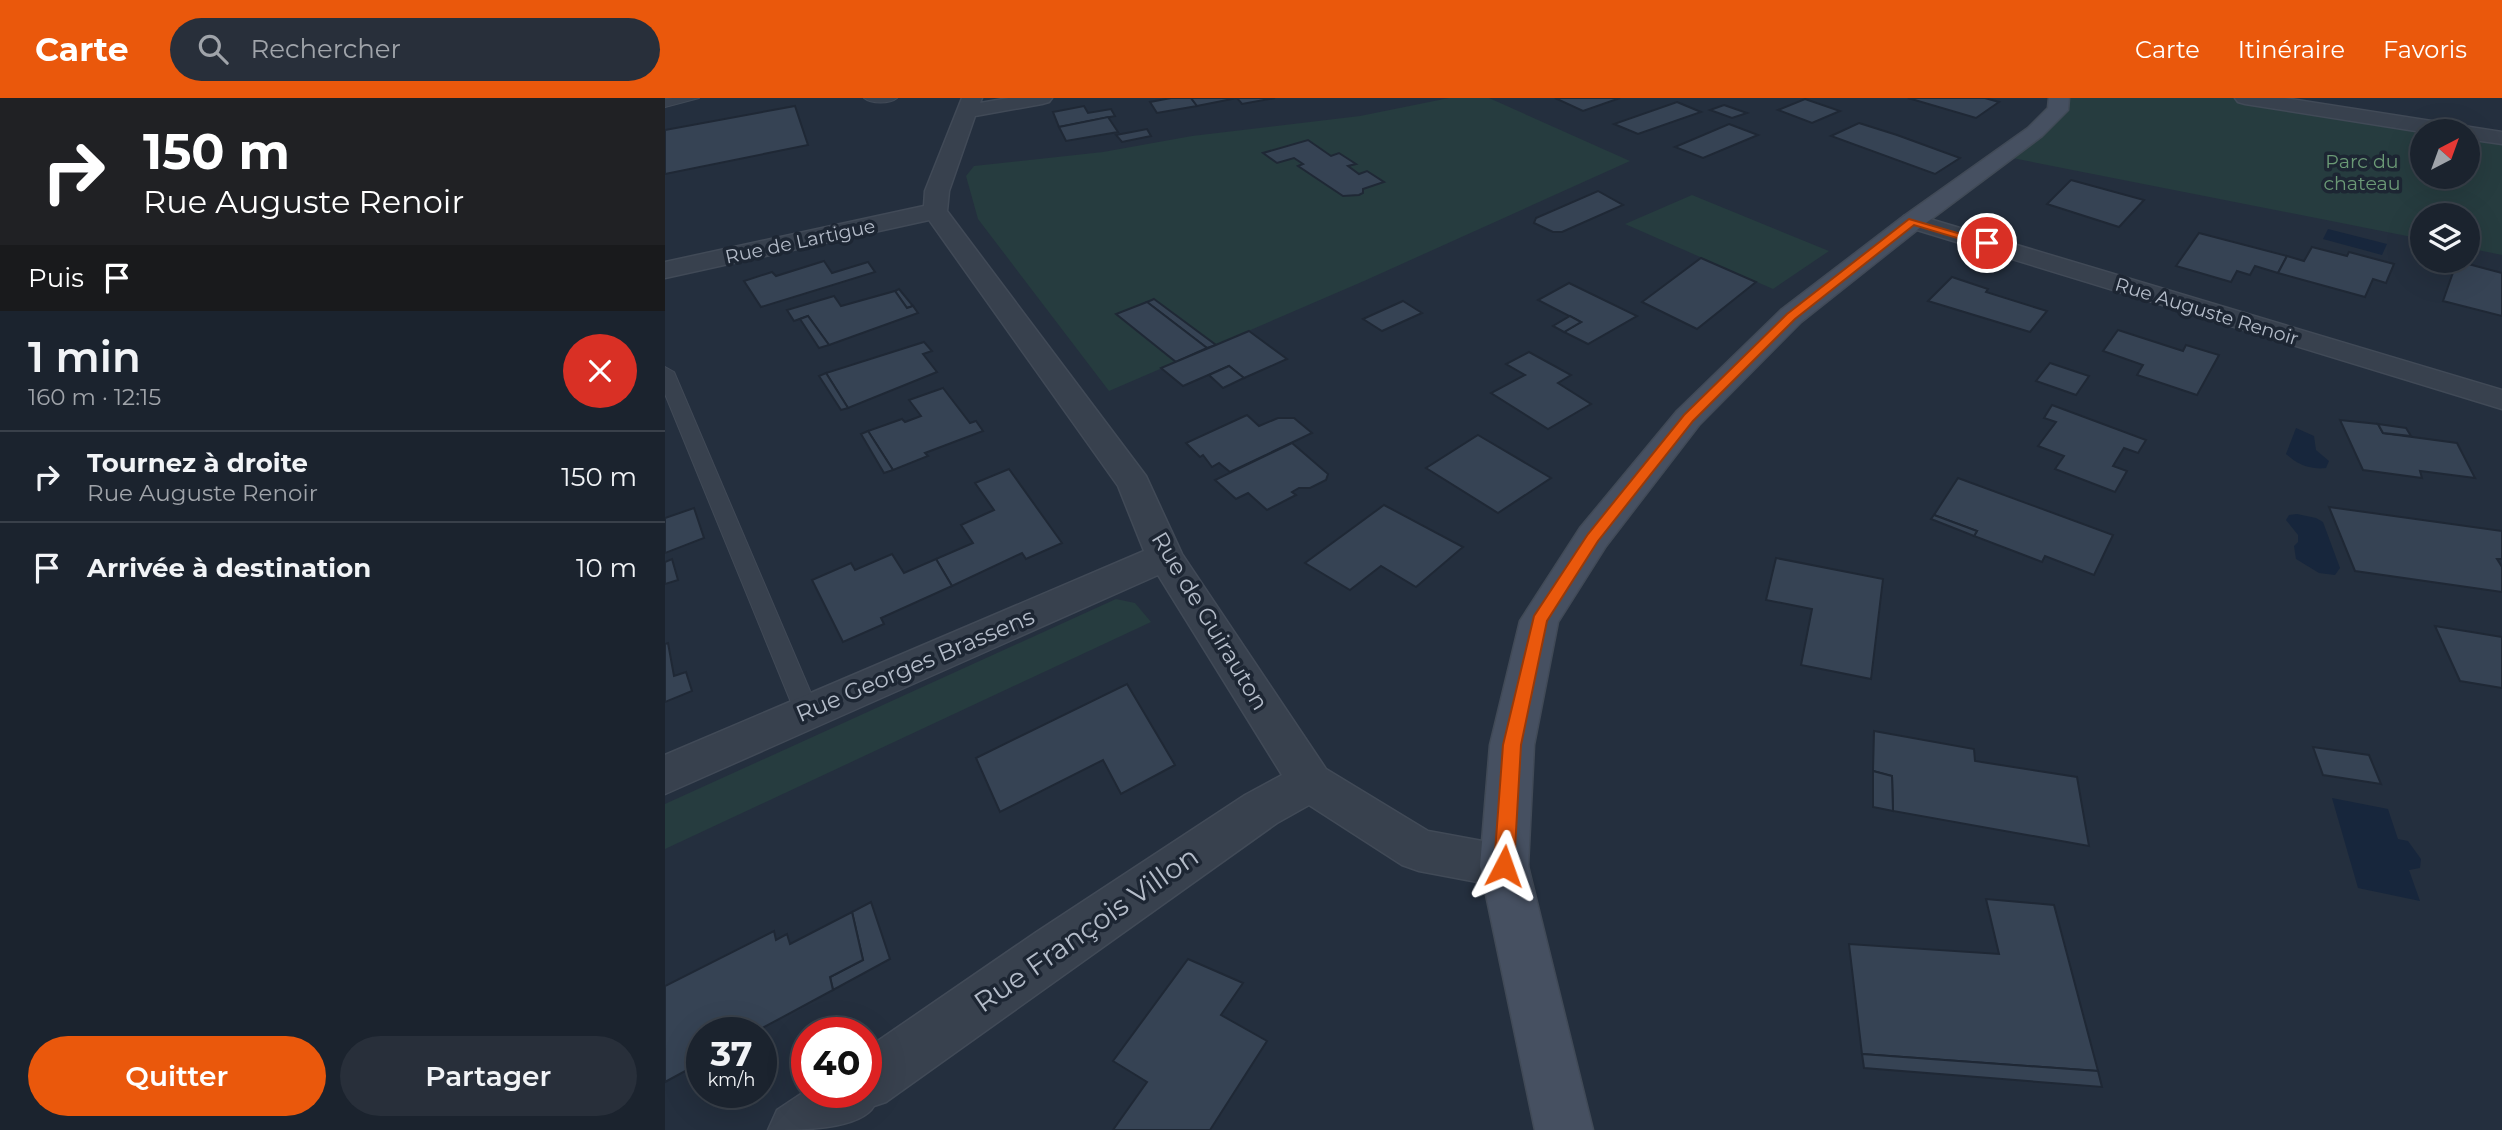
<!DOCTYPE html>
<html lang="fr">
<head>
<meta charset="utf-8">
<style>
	:root { --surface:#1b232e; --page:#282f3a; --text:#f1f3f6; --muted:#a0a4aa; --line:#39404a; --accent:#ea580c }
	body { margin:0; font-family:Montserrat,sans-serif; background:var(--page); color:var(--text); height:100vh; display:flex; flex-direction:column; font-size:26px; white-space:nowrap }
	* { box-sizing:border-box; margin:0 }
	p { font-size:23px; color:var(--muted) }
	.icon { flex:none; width:38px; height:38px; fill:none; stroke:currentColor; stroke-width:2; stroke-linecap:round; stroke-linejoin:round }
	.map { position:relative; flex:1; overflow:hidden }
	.details { display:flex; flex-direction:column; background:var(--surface); width:665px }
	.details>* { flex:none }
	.top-card { background:#202124; color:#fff; overflow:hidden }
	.needle { width:46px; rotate:41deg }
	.tools { position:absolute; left:1745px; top:21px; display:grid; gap:14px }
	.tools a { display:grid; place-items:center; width:70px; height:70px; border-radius:50%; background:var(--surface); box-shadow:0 7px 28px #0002,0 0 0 2px var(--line); font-size:35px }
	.speed { position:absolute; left:21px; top:919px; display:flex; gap:14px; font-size:35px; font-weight:700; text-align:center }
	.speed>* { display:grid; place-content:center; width:91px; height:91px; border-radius:50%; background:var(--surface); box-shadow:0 7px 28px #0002,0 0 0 2px var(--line); line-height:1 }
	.speed small { font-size:18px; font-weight:400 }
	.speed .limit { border:10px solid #d22; background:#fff; color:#111 }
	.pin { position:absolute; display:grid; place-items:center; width:60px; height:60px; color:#fff; margin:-30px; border:4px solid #fff; border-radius:50%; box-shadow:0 2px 7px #0007 }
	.me { position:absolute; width:77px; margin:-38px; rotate:4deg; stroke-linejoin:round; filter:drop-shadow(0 0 5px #0008) }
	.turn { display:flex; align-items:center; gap:24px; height:147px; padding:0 28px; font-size:32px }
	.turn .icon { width:91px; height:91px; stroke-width:2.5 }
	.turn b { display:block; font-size:49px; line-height:60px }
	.then { display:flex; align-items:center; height:66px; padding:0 28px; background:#0003; gap:14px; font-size:26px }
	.round { display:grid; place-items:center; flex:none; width:74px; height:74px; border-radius:37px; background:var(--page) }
	.overview { display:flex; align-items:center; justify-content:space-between; height:119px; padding:0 28px }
	h1 { font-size:42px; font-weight:600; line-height:52px }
	.cta { display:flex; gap:14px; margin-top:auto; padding:14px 28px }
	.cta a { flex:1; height:80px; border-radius:42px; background:var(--accent); color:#fff; font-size:28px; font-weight:600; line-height:80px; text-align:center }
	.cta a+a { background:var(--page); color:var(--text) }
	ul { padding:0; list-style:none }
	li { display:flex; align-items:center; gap:21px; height:91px; padding:0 28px; border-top:2px solid var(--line) }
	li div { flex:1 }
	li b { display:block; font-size:26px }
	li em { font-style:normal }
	header { display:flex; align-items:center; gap:42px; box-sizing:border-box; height:98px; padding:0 35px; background:var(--accent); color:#fff }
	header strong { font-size:33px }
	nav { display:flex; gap:38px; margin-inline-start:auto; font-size:24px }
	.search { width:490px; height:63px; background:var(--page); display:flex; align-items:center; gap:18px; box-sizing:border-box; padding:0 24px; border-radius:38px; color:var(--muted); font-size:26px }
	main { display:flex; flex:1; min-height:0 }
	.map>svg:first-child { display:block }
</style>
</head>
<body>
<header>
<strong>Carte</strong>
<div class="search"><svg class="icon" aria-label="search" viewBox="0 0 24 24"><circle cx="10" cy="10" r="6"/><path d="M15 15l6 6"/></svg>Rechercher</div>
<nav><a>Carte</a><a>Itinéraire</a><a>Favoris</a></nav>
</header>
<main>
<section class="details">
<div class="top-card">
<div class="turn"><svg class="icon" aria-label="right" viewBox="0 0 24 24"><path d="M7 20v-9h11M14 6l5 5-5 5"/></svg><div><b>150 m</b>Rue Auguste Renoir</div></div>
<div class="then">Puis<svg class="icon" aria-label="arrive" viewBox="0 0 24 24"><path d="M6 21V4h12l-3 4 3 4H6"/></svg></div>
</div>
<div class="overview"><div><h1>1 min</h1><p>160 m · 12:15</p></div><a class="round" style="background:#d93025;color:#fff"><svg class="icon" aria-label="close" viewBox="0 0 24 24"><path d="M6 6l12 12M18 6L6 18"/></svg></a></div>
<ul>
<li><svg class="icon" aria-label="right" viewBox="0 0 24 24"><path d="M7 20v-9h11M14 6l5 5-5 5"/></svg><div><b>Tournez à droite</b><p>Rue Auguste Renoir</p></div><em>150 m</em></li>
<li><svg class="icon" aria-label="arrive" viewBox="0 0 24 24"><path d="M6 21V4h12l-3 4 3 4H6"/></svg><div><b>Arrivée à destination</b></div><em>10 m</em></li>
</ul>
<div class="cta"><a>Quitter</a><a>Partager</a></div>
</section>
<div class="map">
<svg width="1837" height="1032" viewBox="0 0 1837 1032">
	<rect width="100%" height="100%" fill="#242f3e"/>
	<g fill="#263c3f">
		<polygon points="784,0 824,0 965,63 699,183 444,293 313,121 301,78 309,68 438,54 527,38 695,18"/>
		<polygon points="1395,0 1580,0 1793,33 1757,33 1757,79 1802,79 1803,35 1837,40 1837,157 1803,150 1802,117 1757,117 1757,141 1337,58"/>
		<polygon points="1027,97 1164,153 1108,191 960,126"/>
		<polygon points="451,501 470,505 486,524 0,751 0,706"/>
	</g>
	<g fill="#17263c">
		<polygon points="1663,131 1722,146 1717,157 1658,141"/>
		<path d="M1631 330 1649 338 1651 352 1664 363 1661 370C1645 372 1632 366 1621 356Z"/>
		<polygon points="1632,416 1651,420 1658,424 1675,470 1670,477 1654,475 1631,461 1629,448 1633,444 1633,437 1621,422 1624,417"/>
		<polygon points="1667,700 1723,711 1733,741 1743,743 1756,761 1755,770 1744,772 1755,803 1693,790"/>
	</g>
	<g fill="#364354" stroke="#1f2835" stroke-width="2">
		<polygon points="506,0 526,0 532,8 492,15 485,4"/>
		<polygon points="526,0 572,0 532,8"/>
		<polygon points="572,0 610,0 577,6"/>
		<polygon points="890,0 955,0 918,13"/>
		<polygon points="1243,0 1320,0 1334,4 1311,20"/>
		<polygon points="1140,1 1175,13 1147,25 1113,12"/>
		<polygon points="1012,4 1036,14 973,36 949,26"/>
		<polygon points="1059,7 1082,15 1067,20 1045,12"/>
		<polygon points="130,8 143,47 0,76 0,32"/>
		<polygon points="419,8 423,15 446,11 450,18 394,29 388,14"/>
		<polygon points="443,19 453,34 401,43 394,29"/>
		<polygon points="1194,25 1232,37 1295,60 1270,76 1166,38"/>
		<polygon points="1064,26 1093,37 1038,60 1010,49"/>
		<polygon points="482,31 486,38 457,44 451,37"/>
		<polygon points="643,42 666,58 674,55 691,66 683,68 694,76 702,73 719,84 698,91 698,95 694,97 678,98 633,68 638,66 629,60 612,65 598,55"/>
		<polygon points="1406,82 1479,102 1454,129 1382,106"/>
		<polygon points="933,93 958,107 897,134 888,134 869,125 871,120"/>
		<polygon points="1534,135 1622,158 1613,175 1590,168 1585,177 1572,173 1566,184 1511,168"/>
		<polygon points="1647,149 1682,158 1684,154 1729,166 1721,185 1708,181 1700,199 1613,175 1622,158 1639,163"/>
		<polygon points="1036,160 1091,184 1032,231 977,204"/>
		<polygon points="159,163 167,175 203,164 210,174 96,209 79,183 107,174 111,178"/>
		<polygon points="1792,163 1837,175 1837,218 1778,203"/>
		<polygon points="1287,179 1323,191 1321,194 1382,213 1365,234 1263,203"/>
		<polygon points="904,185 972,218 923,246 899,234 916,224 873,202"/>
		<polygon points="234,191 248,208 242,210 230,193"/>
		<polygon points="230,193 242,210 248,208 253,215 164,247 143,218 129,223 122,212 169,198 176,208"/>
		<polygon points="489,201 551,247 542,250 482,204"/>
		<polygon points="738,203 757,215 717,233 698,221"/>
		<polygon points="482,204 542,250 511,264 451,216"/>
		<polygon points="143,218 164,247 154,250 135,221"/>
		<polygon points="905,218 916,224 899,234 888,228"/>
		<polygon points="1453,232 1518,253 1521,247 1554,257 1532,297 1472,277 1478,267 1438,253"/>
		<polygon points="584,233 622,261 579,280 564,268 518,288 496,270"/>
		<polygon points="259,244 267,253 258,256 272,274 183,310 161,275"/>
		<polygon points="864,254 906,277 893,285 926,306 883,331 826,295 860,277 841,266"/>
		<polygon points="1385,265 1424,278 1411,297 1371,283"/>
		<polygon points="564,268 579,280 558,290 544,277"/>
		<polygon points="161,275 183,310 176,312 154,278"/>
		<polygon points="278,290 305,325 311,323 318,333 260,355 263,358 228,372 203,333 237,321 240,324 256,318 244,302"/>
		<polygon points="1387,307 1481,342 1473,355 1459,350 1448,368 1462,373 1450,394 1390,371 1399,358 1373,348 1391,324 1379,320"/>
		<polygon points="582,317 594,328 613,320 629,320 647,335 565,374 554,365 547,369 538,357 535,359 521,345"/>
		<polygon points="1675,322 1713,326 1718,335 1792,345 1810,380 1755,373 1757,380 1698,372"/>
		<polygon points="1713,326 1741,330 1746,338 1718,335"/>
		<polygon points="203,333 228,372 219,375 196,336"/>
		<polygon points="813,337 886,380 833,415 761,370"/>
		<polygon points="627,345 663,376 661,382 645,390 634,390 627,394 631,397 602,412 583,395 571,401 550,382"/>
		<polygon points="344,371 397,445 361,461 357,455 287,488 271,461 308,445 296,427 329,412 310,385"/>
		<polygon points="1293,380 1448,437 1429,477 1380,458 1377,464 1309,438 1312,433 1269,417"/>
		<polygon points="719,407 798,449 751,489 716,468 685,492 640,465"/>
		<polygon points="1664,409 1837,433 1837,461 1832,461 1837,469 1837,494 1690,473"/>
		<polygon points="29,410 39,440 0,455 0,420"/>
		<polygon points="1269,417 1312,433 1309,438 1266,421"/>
		<polygon points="227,456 239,475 271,461 287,488 216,520 219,526 178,544 147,482 186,465 190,472"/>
		<polygon points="1111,460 1218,481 1206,581 1136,567 1147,511 1101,502"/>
		<polygon points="7,461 13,482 0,486 0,464"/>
		<polygon points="1770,528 1837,539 1837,590 1795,583"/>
		<polygon points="3,545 9,578 21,574 27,593 0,604 0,546"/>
		<polygon points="462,586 510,667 456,696 438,662 335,714 311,660"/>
		<polygon points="1209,633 1309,651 1310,663 1412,679 1424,748 1228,713 1227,678 1208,673"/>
		<polygon points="1648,649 1704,657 1716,686 1658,677"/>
		<polygon points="1208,673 1227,678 1228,713 1208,709"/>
		<polygon points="1321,801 1389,807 1433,973 1197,956 1184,846 1334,856"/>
		<polygon points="206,804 225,861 168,892 165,879 198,862 187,814"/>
		<polygon points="187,814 198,862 165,879 168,892 90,934 37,934 37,964 0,984 0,888 109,833 111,842 122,836 125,846"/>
		<polygon points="523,861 578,885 556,917 602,943 545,1032 448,1032 482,984 448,963"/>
		<polygon points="1197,956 1433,973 1437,989 1199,970"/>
	</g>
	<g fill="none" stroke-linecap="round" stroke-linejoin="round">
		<g stroke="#414a57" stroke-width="2">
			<g id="lane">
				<polygon points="8,0 34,0 0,9 0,1"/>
				<path d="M199 0H232C225 6 206 6 199 0Z"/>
				<polygon points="0,269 9,274 154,614 151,621 142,624 133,621 130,614 0,296"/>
			</g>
		</g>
		<g stroke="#414a57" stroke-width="3">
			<g id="street">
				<path d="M297 0H317L315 5 344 0H387L384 4 377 6 310 18 284 93 282 113 481 378 517 456 661 671 763 733 839 747 856 753 863 768 856 783 839 789 754 773 737 767 644 707 612 725 221 1004 209 1008C195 1032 133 1032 103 1032L112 1012 142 992V994H201V951L370 835 580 697 617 677 493 477 0 696V657L479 453 453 388 264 122 0 180V164L259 108 260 93Z"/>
				<polygon points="1570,0 1619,0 1837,34 1837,46 1802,41 1802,33 1757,34 1580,6 1573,4"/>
				<polygon points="1248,116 1837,292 1837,311 1239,128 1236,123 1239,118"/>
			</g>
		</g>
		<g stroke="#414a57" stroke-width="3">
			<polygon id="secondary" points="1384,0 1404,0 1403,12 1377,38 1257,128 1136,224 1034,327 941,448 893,524 869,647 863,768 928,1032 870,1032 815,768 825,647 855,523 915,430 1012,313 1116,212 1239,118 1363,30 1383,10"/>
		</g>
		<use href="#lane" fill="#38414e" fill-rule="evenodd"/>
		<use href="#street" fill="#38414e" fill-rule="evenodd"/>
		<use href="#secondary" fill="#465061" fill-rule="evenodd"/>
	</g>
	<polygon fill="#ea580c" stroke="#983908" stroke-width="2" points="1244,121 1327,145 1322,149 1249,127 1130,221 1028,323 933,443 882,523 856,647 849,768 846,775 839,777 832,775 829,768 838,647 869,518 923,436 1019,317 1122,216"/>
	<g text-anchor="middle" stroke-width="7" stroke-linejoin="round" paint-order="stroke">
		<g font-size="19" fill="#6b9a76" stroke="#1d2633">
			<text x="1697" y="70">Parc du<tspan x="1697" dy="22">chateau</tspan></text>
		</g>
		<g font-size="19" fill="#b4bcc9" stroke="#1d2633">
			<text transform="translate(135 143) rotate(-12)" y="7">Rue de Lartigue</text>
			<text transform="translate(1542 213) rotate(17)" y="7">Rue Auguste Renoir</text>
		</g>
		<g font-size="23" fill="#b4bcc9" stroke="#1d2633">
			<text transform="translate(545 523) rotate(59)" y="8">Rue de Guirauton</text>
			<text transform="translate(250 567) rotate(-23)" y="8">Rue Georges Brassens</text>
		</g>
		<g font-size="28" fill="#b4bcc9" stroke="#1d2633">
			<text transform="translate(421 831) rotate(-35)" y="10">Rue François Villon</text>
		</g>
	</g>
</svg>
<div class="tools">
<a><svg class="needle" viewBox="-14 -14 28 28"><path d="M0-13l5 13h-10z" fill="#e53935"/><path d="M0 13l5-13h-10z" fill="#a0a4aa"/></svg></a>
<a><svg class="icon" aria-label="layers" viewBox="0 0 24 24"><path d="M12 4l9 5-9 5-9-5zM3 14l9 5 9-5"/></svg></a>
</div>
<div class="speed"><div>37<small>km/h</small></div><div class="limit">40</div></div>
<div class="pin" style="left:1322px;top:145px;background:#d93025"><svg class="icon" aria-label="arrive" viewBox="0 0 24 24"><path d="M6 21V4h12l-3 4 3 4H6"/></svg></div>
<svg class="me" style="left:839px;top:768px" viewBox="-20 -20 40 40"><path d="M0-17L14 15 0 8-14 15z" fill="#ea580c" stroke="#fff" stroke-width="4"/></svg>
</div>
</main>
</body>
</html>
